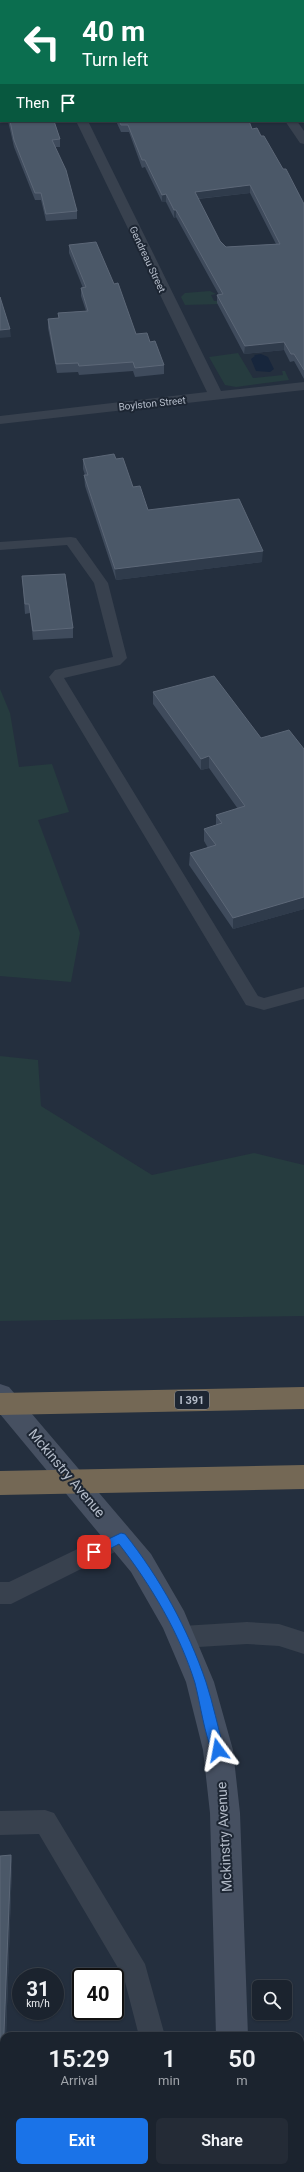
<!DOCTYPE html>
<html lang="en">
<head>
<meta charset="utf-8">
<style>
	:root { --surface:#1b232e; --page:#242b36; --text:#f1f3f6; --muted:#a0a4aa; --line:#39404a; --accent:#1a73e8 }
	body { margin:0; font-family:Roboto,sans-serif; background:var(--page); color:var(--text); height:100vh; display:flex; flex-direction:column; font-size:15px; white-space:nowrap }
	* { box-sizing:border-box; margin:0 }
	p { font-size:13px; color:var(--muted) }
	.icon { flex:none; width:22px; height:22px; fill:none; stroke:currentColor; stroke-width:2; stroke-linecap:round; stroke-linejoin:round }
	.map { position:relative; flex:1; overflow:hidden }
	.details { position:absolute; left:0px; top:2032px; width:304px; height:140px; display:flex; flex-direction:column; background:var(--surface); border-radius:12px 12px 0 0; box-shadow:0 1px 3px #0004,0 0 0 1px var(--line) }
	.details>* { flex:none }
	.banner { position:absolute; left:0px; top:0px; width:304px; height:122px; box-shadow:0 1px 3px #0004,0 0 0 1px var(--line); background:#0b6e4f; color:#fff; overflow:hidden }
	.controls { position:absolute; left:252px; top:1980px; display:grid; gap:8px }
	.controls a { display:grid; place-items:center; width:40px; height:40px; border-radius:6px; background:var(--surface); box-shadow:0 1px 3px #0004,0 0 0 1px var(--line); font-size:20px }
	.speed { position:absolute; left:12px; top:1968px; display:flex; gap:8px; font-size:20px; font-weight:700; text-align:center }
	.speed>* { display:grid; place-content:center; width:52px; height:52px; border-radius:50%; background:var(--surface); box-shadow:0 1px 3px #0004,0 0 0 1px var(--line); line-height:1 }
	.speed small { font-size:10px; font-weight:400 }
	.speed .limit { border:2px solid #111; border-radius:6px; background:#fff; color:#111 }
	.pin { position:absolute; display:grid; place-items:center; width:34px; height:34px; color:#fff; margin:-17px; border-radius:8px; box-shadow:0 2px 6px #0006 }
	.me { position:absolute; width:44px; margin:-22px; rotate:347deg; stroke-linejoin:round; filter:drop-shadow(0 0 3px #0008) }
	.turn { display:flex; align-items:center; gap:14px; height:84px; padding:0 16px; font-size:18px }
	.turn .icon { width:52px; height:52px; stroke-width:2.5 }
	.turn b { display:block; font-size:28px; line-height:34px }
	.then { display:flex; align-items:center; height:38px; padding:0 16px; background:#0003; gap:8px; font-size:15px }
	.eta { display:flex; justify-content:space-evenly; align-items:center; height:68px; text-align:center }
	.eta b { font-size:24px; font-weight:600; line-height:28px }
	.cta { display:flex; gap:8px; margin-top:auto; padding:8px 16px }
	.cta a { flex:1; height:46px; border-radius:6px; background:var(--accent); color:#fff; font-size:16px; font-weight:600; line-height:46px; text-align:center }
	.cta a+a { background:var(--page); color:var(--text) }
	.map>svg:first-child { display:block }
</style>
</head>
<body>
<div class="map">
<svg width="304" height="2172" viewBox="0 0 304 2172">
	<rect width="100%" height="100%" fill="#242f3e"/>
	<g fill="#263c3f">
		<polygon points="210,291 216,294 211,295 214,301 219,301 220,304 185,305 181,297 185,293"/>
		<polygon points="238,353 253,378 283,375 282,371 285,371 289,380 236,387 225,385 209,357"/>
		<polygon points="0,689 10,713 19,767 52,764 69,812 38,820 80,933 71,982 0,976"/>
		<polygon points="0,1056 38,1060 41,1106 152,1175 254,1153 304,1165 304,1316 0,1321"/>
	</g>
	<polygon fill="#17263c" points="261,354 268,357 274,369 270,372 256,371 251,359 255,356 254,355"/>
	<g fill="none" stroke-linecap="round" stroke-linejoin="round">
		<g fill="#38414e" fill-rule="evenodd">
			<polygon points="71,537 76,538 108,583 127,658 120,665 64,678 258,996 264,998 304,987 304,999 264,1010 246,1005 49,677 55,670 113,657 94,583 67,545 0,550 0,542"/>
			<polygon points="121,1528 129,1531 132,1538 129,1545 11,1604 0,1604 0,1582 9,1582"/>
			<polygon points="247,1622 279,1624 304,1632 304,1654 279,1646 247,1644 182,1648 174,1645 171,1637 174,1629 182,1626"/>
			<polygon points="45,1810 54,1813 145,1964 165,2036 139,2036 124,1978 39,1834 0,1835 0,1811"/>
			<rect x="300" y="2045" width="4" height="26"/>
		</g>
		<g fill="#38414e" fill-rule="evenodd">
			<rect x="303" y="80" width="1" height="6"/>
			<rect x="0" y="107" width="1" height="6"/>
			<polygon points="76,121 88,121 221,391 304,382 304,390 0,424 0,416 207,392"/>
			<polygon points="285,121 297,121 304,131 304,144 300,143"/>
		</g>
		<g fill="#465061" fill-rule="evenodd">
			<polygon points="0,1384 9,1387 151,1554 184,1611 214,1682 233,1750 240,1813 248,2036 216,2036 210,1813 203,1750 186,1682 163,1628 131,1572 0,1414"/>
			<rect x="219" y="2168" width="34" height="4"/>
		</g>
		<g fill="#746855" fill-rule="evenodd">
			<polygon points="304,1387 304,1409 0,1415 0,1393"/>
			<polygon points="304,1465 304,1489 0,1495 0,1471"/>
		</g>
	</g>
	<g fill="#3f4b5c" fill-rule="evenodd">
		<polygon points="0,0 106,0 101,1 1,1 1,96 0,96"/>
		<polygon points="269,0 304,0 304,65 303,66 303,1 270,1"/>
		<polygon points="8,121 54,121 60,139 60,147 55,147 77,211 77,219 46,221 41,200 35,200 14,147"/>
		<path d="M116 121H249L252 129 261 136 283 169 304 204V379L294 361 290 362 284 350 244 354 217 303V295H219L176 217 174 218 166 202H162L145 167 142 168 129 132H121ZM250 193 276 244 226 247 220 241 198 199Z"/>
		<polygon points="69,245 114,284 136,334 150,342 164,365 164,374 135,377 133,371 79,375 78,372 57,373 48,328 48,319 59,318 58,313 86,311 81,296 81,288 83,288 69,253"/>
		<polygon points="83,459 116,459 148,510 262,562 116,580 85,486 84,475 85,475 83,469"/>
		<polygon points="22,576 73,628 73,638 33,640 30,613 25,614"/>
		<polygon points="153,692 261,738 304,749 304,909 233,929 189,865 190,853 208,848 204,841 204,829 216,825 216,815 238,809 209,768 201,770 153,704"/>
		<polygon points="11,1855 12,1864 6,2036 4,2036 3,2114 0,2114 0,1856"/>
	</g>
	<g fill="#2f3b4b">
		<polygon points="72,0 105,0 101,1 67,1"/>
		<polygon points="303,59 304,59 304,65 303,66"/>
		<polygon points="250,185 250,193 194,199 195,192"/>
		<polygon points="166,194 166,202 162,202 162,195"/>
		<polygon points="174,210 176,210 176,217 174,218"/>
		<polygon points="10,329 11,337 0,338 0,330"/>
		<polygon points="284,342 284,350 244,354 245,346"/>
		<polygon points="263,551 262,562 116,580 115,569"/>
		<polygon points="209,756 209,768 201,770 201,759"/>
		<polygon points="304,897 304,909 233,929 233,918"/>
		<polygon points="11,1855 12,1864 6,2036 4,2036 4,2079 3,2114 1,2108"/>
	</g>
	<g fill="#4b5868" stroke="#5c6777" fill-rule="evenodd">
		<polygon points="0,0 72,0 67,1 1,1 1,88 0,89"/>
		<polygon points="277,0 304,0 304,59 303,59 303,1 279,1"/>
		<polygon points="10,121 54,121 60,139 52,140 66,170 77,211 46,214 41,193 35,193 14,140"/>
		<path d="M119 121H249L252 129 257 128 261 136H264L283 169H286L304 204V370L294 354H291L284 342 245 346 217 295 223 294 176 210H174L166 194 162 195 145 160H142L128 125H121ZM250 185 280 244 226 247 220 241 195 192Z"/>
		<polygon points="96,242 114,284 118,283 136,334 147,333 150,342 155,341 164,365 135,368 133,362 79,366 78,363 56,364 48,319 59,318 58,313 88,311 81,288 86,287 69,245"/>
		<polygon points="0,297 10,329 0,330"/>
		<polygon points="114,454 116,459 123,458 133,487 140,486 148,510 239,499 263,551 115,569 84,475 88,475 83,459"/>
		<polygon points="65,574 73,628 33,631 29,604 25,604 22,576"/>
		<polygon points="214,676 261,738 289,730 304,749 304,897 233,918 190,853 216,845 204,829 222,823 216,815 245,806 209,756 201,759 153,692"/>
		<polygon points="11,1855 1,2108 0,2108 0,1856"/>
	</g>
	<path fill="#1a73e8" stroke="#114b97" d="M121 1533 125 1534C160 1578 188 1629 206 1682 213 1704 218 1727 224 1750L222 1754 218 1756 213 1754C204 1732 201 1707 195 1683 180 1634 151 1585 119 1544L94 1557 90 1555 88 1552 90 1548Z"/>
	<g text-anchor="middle" stroke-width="4" stroke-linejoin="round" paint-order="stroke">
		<g font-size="10" fill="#b4bcc9" stroke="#1d2633">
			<text transform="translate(148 259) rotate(65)" y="4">Gendreau Street</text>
			<text transform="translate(152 403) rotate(-6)" y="4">Boylston Street</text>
		</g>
		<rect fill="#1d2633" stroke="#878f9c" stroke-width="1" x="175" y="1391" width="34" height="18" rx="3"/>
		<g font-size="11" font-weight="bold" fill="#b4bcc9">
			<text x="192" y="1404">I 391</text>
		</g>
		<g font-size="14" fill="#b4bcc9" stroke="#1d2633">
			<text transform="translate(67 1473) rotate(50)" y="5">Mckinstry Avenue</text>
			<text transform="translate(224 1837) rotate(-93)" y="5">Mckinstry Avenue</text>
		</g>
	</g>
</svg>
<div class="controls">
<a><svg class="icon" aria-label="search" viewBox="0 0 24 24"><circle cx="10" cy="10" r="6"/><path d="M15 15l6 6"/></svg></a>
</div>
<div class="speed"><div>31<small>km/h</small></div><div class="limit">40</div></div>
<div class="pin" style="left:94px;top:1552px;background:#d93025"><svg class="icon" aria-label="arrive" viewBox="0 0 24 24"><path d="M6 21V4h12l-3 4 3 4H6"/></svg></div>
<svg class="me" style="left:218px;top:1750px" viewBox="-20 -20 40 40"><path d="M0-17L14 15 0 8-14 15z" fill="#1a73e8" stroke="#fff" stroke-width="4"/></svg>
<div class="banner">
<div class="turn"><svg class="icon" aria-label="left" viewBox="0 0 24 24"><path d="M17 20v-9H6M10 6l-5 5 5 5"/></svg><div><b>40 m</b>Turn left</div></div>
<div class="then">Then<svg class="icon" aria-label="arrive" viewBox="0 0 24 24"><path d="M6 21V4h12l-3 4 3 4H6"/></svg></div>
</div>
<section class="details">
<div class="eta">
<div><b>15:29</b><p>Arrival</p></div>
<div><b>1</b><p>min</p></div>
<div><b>50</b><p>m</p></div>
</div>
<div class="cta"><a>Exit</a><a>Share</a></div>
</section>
</div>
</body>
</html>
